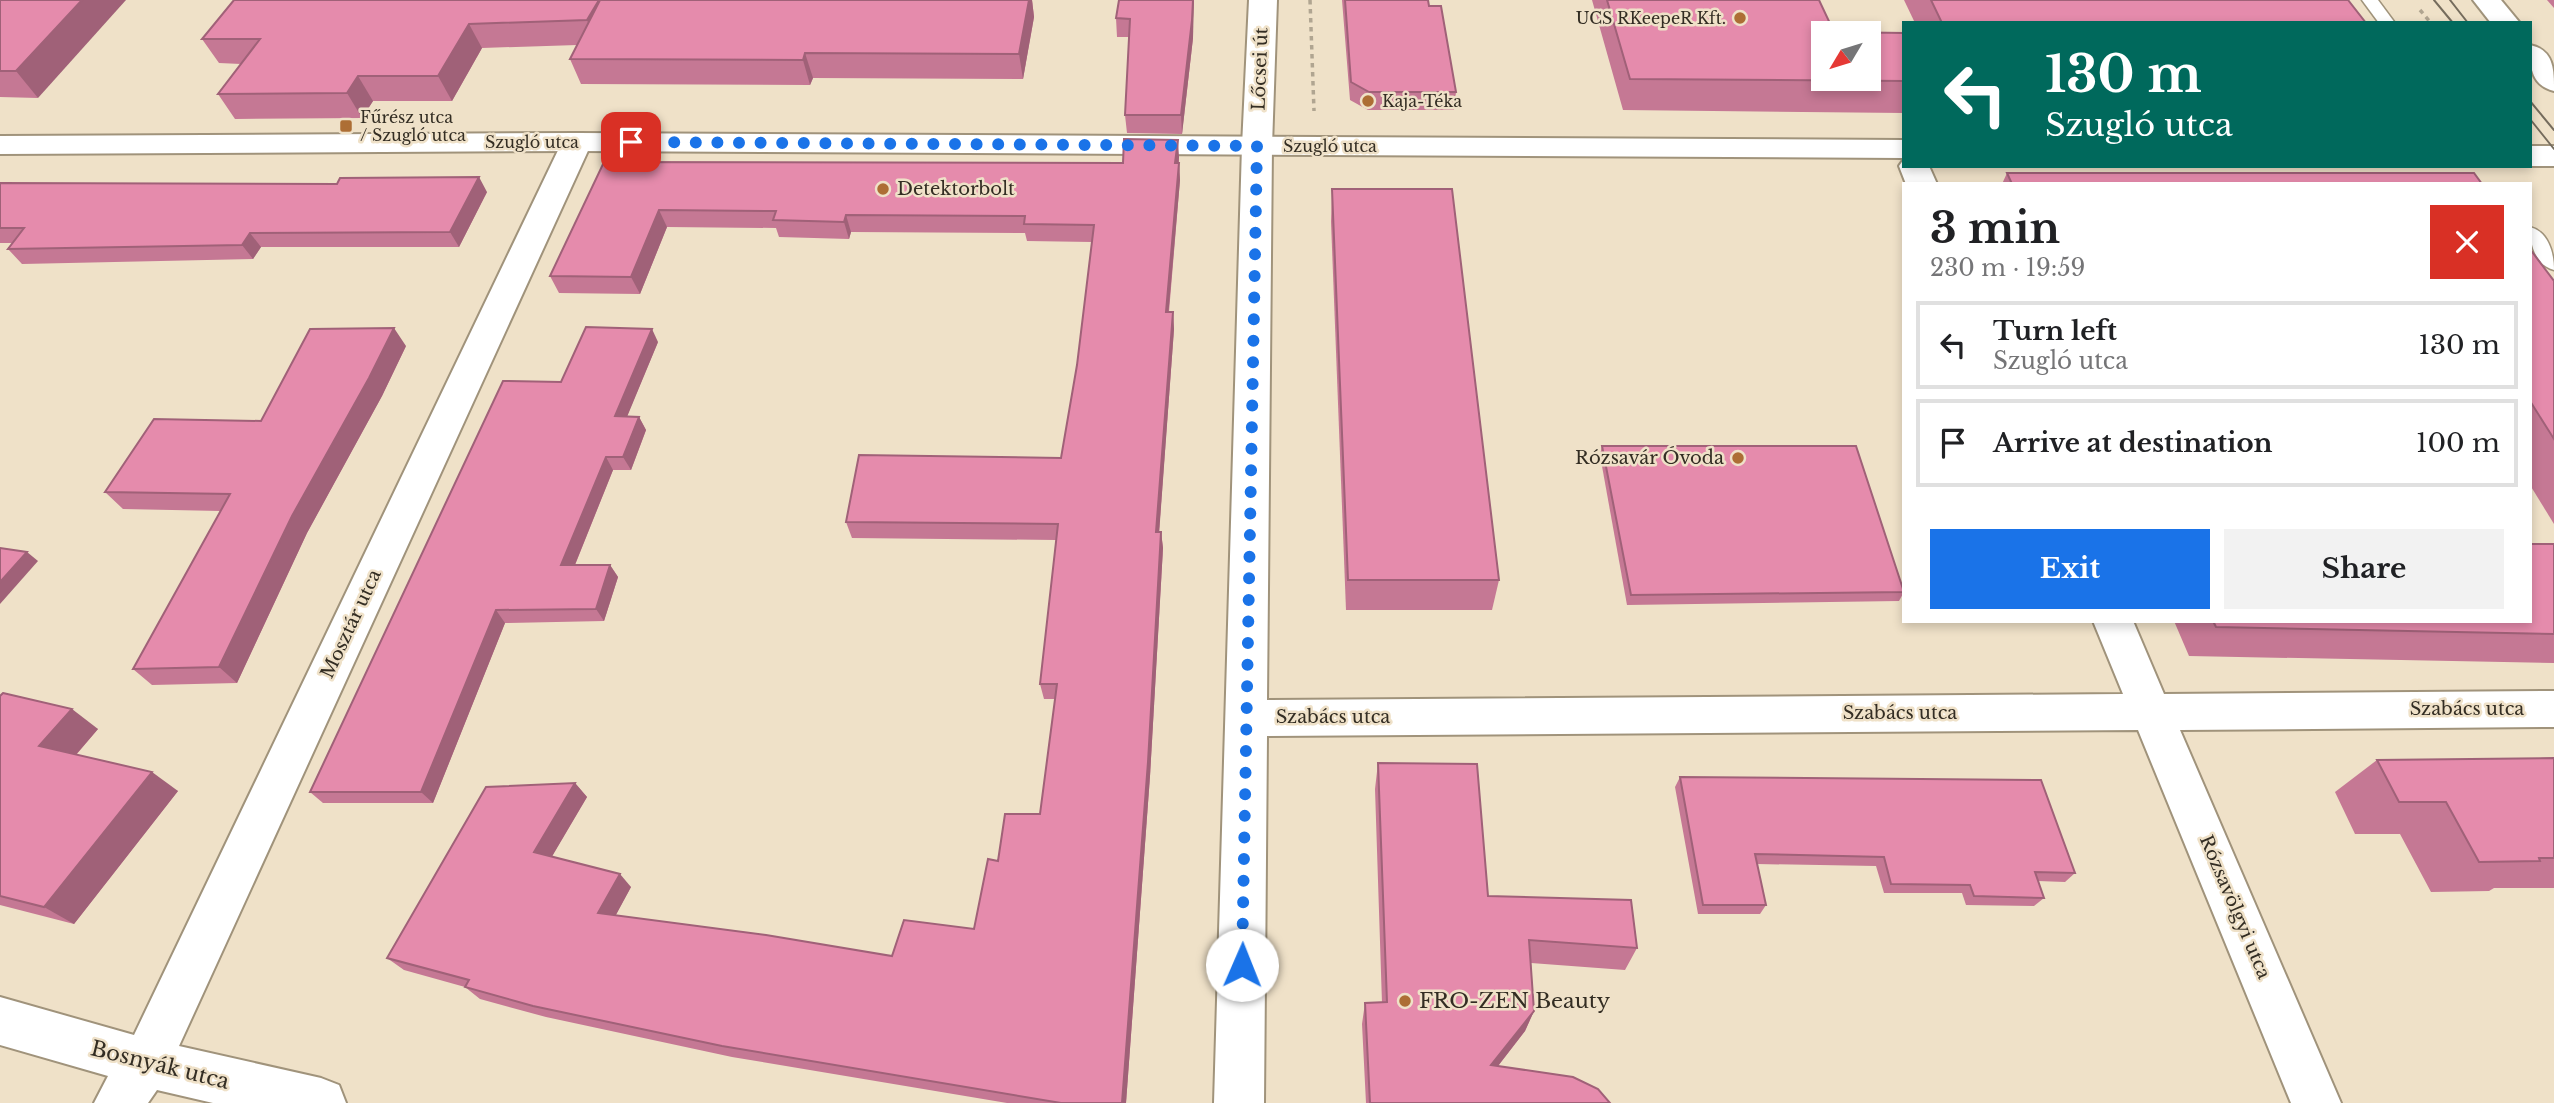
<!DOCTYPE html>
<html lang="en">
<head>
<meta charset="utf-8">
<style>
	:root { --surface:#fff; --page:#f2f2f2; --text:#202124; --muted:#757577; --line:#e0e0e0; --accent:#1a73e8 }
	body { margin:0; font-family:"Libre Baskerville",serif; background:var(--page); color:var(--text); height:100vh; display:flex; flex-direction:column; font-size:26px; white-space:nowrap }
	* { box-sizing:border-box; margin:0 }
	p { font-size:23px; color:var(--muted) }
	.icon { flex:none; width:38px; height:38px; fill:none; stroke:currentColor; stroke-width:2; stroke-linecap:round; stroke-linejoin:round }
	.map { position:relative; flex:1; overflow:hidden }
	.side { position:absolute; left:1902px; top:182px; width:630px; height:441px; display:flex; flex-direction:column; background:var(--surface); border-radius:0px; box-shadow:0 4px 10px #0003 }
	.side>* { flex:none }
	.guide { position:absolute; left:1902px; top:21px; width:630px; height:147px; border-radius:0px; box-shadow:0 4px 10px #0003; background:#00695c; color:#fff; overflow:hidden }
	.needle { width:46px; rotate:232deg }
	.tools { position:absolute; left:1811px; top:21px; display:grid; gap:14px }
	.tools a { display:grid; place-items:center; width:70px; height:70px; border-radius:0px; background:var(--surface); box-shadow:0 4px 10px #0003; font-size:35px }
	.pin { position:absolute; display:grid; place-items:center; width:60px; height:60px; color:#fff; margin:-30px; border-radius:14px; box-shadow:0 4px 10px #0006 }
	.me { position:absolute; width:77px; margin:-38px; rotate:1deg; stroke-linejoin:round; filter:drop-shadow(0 0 5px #0008) }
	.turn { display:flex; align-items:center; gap:24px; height:147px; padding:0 28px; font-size:32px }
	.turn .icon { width:91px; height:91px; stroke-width:2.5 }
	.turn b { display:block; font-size:49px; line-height:60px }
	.round { display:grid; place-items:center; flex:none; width:74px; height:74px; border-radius:0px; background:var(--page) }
	.overview { display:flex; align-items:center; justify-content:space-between; height:119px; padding:0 28px }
	h1 { font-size:42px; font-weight:800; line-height:52px }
	.action { display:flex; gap:14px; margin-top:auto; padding:14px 28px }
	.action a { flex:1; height:80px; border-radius:0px; background:var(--accent); color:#fff; font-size:28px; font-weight:800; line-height:80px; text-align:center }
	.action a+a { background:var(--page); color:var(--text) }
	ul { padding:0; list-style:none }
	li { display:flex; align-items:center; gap:21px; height:88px; margin:0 14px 10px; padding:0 14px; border:4px solid var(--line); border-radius:0px }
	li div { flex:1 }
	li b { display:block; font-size:26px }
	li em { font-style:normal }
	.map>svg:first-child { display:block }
</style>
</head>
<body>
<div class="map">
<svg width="2554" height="1103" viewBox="0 0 2554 1103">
	<rect width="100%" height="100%" fill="#efe1c8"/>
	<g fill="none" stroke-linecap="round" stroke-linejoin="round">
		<g stroke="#a0937b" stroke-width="3">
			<g id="lane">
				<polygon points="2362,0 2378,0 2395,23 2379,23"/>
				<path d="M2530 227C2549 232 2554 254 2554 270 2535 265 2530 244 2530 227Z"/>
			</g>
		</g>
		<g stroke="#a0937b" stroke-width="4">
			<g id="street">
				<polygon points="1249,0 1277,0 1272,146 1267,700 2123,694 2093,621 2133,621 2164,694 2554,691 2554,727 2180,730 2341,1103 2291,1103 2138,730 1267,736 1264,1103 1214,1103 1242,146"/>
				<polygon points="577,133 588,135 592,142 179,1046 321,1078 339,1085 346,1103 213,1103 157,1090 148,1103 94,1103 108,1076 0,1045 0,997 134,1035 562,142 566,135"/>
				<polygon points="1904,159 1904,166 1929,166 1937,184 1906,184 1899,166"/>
			</g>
		</g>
		<g stroke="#a0937b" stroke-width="4">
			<g id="secondary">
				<polygon points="2473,0 2501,0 2520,23 2491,23"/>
				<path d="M2530 45C2554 50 2554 70 2554 91 2530 85 2530 65 2530 45Z"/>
				<polygon points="577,133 1904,140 1904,158 577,151 0,154 0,136"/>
				<rect x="2530" y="146" width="24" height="20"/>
			</g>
		</g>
		<g stroke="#b0a591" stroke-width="3.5" stroke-dasharray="4.5 4.5" stroke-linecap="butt">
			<polyline points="1310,0 1314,111"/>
			<polyline points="2420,10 2431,23"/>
		</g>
		<use href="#lane" fill="#fff" fill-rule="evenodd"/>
		<use href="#street" fill="#fff" fill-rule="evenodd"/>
		<use href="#secondary" fill="#fff" fill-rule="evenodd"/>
		<g stroke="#756c5d" stroke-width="2">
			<polyline points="2434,0 2453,23"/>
			<polyline points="2450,0 2468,23"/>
			<polyline points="2530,101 2554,130"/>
			<polyline points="2530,119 2554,149"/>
		</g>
	</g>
	<g fill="#c57894">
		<polygon points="0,0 38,98 0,97"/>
		<polygon points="234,0 1032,0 1034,17 1023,79 813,78 810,85 581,84 570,59 577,45 482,48 452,101 373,101 362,118 235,119 218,94 241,64 219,63 202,39"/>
		<polygon points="1119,0 1193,38 1182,134 1127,133 1125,115 1129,37 1117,37 1116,18"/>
		<polygon points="1342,0 1428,0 1429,6 1456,92 1454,110 1368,110 1350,100"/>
		<polygon points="1592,0 1819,0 1834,32 1904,33 1904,113 1623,110"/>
		<polygon points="1904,0 2348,0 2366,23 1915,23"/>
		<polygon points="2547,0 2554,0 2554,8"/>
		<polygon points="1179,157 1179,163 1180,180 1169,312 1173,312 1174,329 1159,532 1161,532 1163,548 1150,776 1126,1103 1007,1103 732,1057 546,1017 480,999 465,987 404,970 387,958 575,783 587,797 552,856 631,887 615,916 892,956 974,929 998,861 1040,814 1055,699 1044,699 1040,684 1056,540 852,538 846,522 1061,458 1077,365 1092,242 1027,241 1025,233 851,232 849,239 779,237 776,228 667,227 640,294 559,293 550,276 604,162 1123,163"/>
		<polygon points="2007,173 2482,184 2002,184"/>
		<polygon points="0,183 487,192 459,247 261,247 253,259 22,264 8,249 13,243 0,243"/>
		<polygon points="1332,189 1499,580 1492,610 1346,610 1331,222"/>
		<polygon points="2530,249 2554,281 2554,524 2530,485"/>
		<polygon points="658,342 627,416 639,417 646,430 631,470 613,470 575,565 610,565 618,577 604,621 505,623 433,803 323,803 310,792 561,382"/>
		<polygon points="406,346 382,396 307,533 237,683 152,685 133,669 221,511 123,509 105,492 261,421"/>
		<polygon points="1602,446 1904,592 1899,601 1627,605 1600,455"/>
		<polygon points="2554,544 2554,663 2189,656 2174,621 2530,621"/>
		<polygon points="0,696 98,729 76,755 178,791 74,924 0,905"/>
		<polygon points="2554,758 2554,888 2494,888 2489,891 2431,892 2400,834 2355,834 2335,792 2377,760"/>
		<polygon points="1378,763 1488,896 1637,948 1625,970 1531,963 1534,1011 1525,1031 1498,1066 1610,1103 1366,1103 1362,1024 1365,1003 1382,1003 1375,789"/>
		<polygon points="1680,777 2075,873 2065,882 2038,881 2044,898 2034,906 1966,905 1962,893 1884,893 1876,866 1757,864 1766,905 1760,914 1698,914 1675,787"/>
	</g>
	<g fill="#a06178">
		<polygon points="82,0 126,0 38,98 16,71"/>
		<polygon points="599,0 598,45 587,20"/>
		<polygon points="1029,0 1032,0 1034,17 1023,79 1019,54"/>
		<polygon points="1193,0 1194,0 1193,38 1182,134 1181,115"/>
		<polygon points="469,24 482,48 452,101 438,76"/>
		<polygon points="805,53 813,78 810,85 803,60"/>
		<polygon points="358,76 373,101 362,118 347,93"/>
		<polygon points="1178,140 1179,157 1177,180 1175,163"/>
		<polygon points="1179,163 1180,180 1167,329 1166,312"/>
		<polygon points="479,177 487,192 459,247 450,232"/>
		<polygon points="659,210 667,227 640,294 631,277"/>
		<polygon points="846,215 851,232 849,239 844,222"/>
		<polygon points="250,233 261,247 253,259 242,245"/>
		<polygon points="1173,312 1174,329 1158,548 1156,532"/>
		<polygon points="394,328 406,346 382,396 307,533 237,683 219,667 292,516"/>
		<polygon points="652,329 658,342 622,429 615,416"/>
		<polygon points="639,417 646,430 631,470 623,457"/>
		<polygon points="606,457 613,470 570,577 561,565"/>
		<polygon points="1161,532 1163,548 1150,776 1126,1103 1122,1103"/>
		<polygon points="27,552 38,561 0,604 0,582"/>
		<polygon points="610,565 618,577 604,621 596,609"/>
		<polygon points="496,610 505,623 433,803 421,792"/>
		<polygon points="72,709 98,729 67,765 39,746"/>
		<polygon points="152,772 178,791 74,924 44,907"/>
		<polygon points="575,783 587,797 547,865 534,852"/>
		<polygon points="620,874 631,887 610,926 598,913"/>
		<polygon points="1534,1011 1525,1031 1484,1084 1491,1065"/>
	</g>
	<g fill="#e58bac" stroke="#a06178" stroke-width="2" fill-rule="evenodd">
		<polygon points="0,0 82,0 16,71 0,71"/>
		<polygon points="234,0 599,0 587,20 469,24 438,76 358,76 347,93 218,94 260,39 202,39"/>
		<polygon points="600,0 1029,0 1019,54 805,53 803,60 570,59"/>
		<polygon points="1119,0 1193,0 1192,20 1181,115 1125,115 1130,19 1116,18"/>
		<polygon points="1345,0 1428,0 1429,6 1441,6 1456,92 1369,92 1351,82"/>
		<path d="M1607 0H1819L1834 32 1904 33V81L1630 79ZM1824 33H1869V79H1824Z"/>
		<polygon points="1931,0 2348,0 2366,23 1942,23"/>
		<polygon points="1124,139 1178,140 1175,163 1179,163 1166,312 1173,312 1156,532 1161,532 1148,762 1122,1103 1061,1103 722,1046 533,1006 465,987 469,980 387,958 486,787 575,783 534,852 620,874 598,913 766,935 892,956 904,920 974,929 988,859 998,861 1005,814 1040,814 1057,684 1040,684 1058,524 846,522 859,455 1061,458 1077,365 1094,225 1024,224 1025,216 846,215 844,222 773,220 776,211 659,210 631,277 550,276 604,162 1123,163"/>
		<polygon points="2007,173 2474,173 2482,184 2012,184"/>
		<polygon points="479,177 450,232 250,233 242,245 8,249 24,228 0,228 0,183 337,184 340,178"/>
		<polygon points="1332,189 1452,189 1499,580 1348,580"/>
		<polygon points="2530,249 2554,281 2554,439 2530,401"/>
		<polygon points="586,327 652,329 615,416 639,417 623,457 606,457 561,565 610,565 596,609 496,610 421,792 310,792 503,381 561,382"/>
		<polygon points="394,328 369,378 292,516 219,667 133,669 230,494 105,492 154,419 261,421 310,329"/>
		<polygon points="1602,446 1856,446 1904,592 1631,595"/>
		<polygon points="2530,544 2554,544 2554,634 2216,627 2213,621 2530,621"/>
		<polygon points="0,548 27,552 0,582"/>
		<polygon points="3,693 72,709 39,746 152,772 44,907 0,896 0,696"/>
		<polygon points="2554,758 2554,858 2539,858 2540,861 2479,862 2446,802 2399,802 2377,760"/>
		<polygon points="1378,763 1477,764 1488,896 1631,900 1637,948 1529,940 1534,1011 1491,1065 1573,1077 1598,1089 1610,1103 1370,1103 1365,1003 1387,1002"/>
		<polygon points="1680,777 2041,780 2075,873 2035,872 2044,898 1974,896 1970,885 1891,884 1884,857 1755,854 1766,905 1703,905"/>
	</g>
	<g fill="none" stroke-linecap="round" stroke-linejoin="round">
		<polyline stroke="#1a73e8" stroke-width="12" stroke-dasharray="0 21.6" points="631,142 1257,146 1242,965"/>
	</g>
	<g fill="#ad6e35" stroke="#efe1c8" stroke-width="2.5">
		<circle cx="1740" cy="18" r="7"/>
		<circle cx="1368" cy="101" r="7"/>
		<rect x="339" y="119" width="14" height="14" rx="3.5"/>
		<circle cx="883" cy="189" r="7"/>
		<circle cx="1738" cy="458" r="7"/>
		<circle cx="1405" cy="1001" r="7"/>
	</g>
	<g text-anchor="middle" stroke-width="5" stroke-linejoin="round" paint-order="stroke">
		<g font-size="16" fill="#332d23" stroke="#efe1c8" text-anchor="start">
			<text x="1726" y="24" text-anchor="end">UCS RKeepeR Kft.</text>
			<text x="1382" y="107">Kaja-Téka</text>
			<text x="360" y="123">Fűrész utca<tspan x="360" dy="18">/ Szugló utca</tspan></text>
		</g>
		<g font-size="16" fill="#332d23" stroke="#efe1c8">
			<text x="532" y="148">Szugló utca</text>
			<text x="1330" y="152">Szugló utca</text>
		</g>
		<g font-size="18" fill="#332d23" stroke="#efe1c8">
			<text transform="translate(1260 69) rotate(-88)" y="6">Lőcsei út</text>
			<text transform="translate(351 624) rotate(-65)" y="6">Mosztár utca</text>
			<text x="2467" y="715">Szabács utca</text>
			<text x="1900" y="719">Szabács utca</text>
			<text x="1333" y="723">Szabács utca</text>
			<text transform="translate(2235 907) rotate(67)" y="6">Rózsavölgyi utca</text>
		</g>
		<g font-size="18" fill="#332d23" stroke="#efe1c8" text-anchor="start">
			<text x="897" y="195">Detektorbolt</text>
			<text x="1724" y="464" text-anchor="end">Rózsavár Óvoda</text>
		</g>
		<g font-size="21" fill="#332d23" stroke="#efe1c8" text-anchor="start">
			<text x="1419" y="1008">FRO-ZEN Beauty</text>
		</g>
		<g font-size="21" fill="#332d23" stroke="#efe1c8">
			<text transform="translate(160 1065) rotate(14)" y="7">Bosnyák utca</text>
		</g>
	</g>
</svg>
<div class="tools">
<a><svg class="needle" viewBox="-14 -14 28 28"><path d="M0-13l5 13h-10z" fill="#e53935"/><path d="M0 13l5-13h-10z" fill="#757577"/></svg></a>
</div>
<div class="pin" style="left:631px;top:142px;background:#d93025"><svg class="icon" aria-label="arrive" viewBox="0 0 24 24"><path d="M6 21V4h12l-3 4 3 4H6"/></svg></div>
<svg class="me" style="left:1242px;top:965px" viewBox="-20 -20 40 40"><circle r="19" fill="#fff"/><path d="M0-13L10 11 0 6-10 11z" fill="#1a73e8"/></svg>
<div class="guide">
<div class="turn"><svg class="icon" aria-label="left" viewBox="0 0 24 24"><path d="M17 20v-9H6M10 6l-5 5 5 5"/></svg><div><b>130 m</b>Szugló utca</div></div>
</div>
<section class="side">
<div class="overview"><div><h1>3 min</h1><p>230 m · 19:59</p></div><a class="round" style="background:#d93025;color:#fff"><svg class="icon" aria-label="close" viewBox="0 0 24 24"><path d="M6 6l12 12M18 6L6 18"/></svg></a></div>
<ul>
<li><svg class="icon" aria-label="left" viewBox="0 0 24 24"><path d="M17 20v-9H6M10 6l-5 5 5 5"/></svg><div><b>Turn left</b><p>Szugló utca</p></div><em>130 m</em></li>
<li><svg class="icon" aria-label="arrive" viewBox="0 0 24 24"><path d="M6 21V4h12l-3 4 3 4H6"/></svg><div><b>Arrive at destination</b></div><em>100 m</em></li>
</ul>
<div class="action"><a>Exit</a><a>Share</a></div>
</section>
</div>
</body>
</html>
